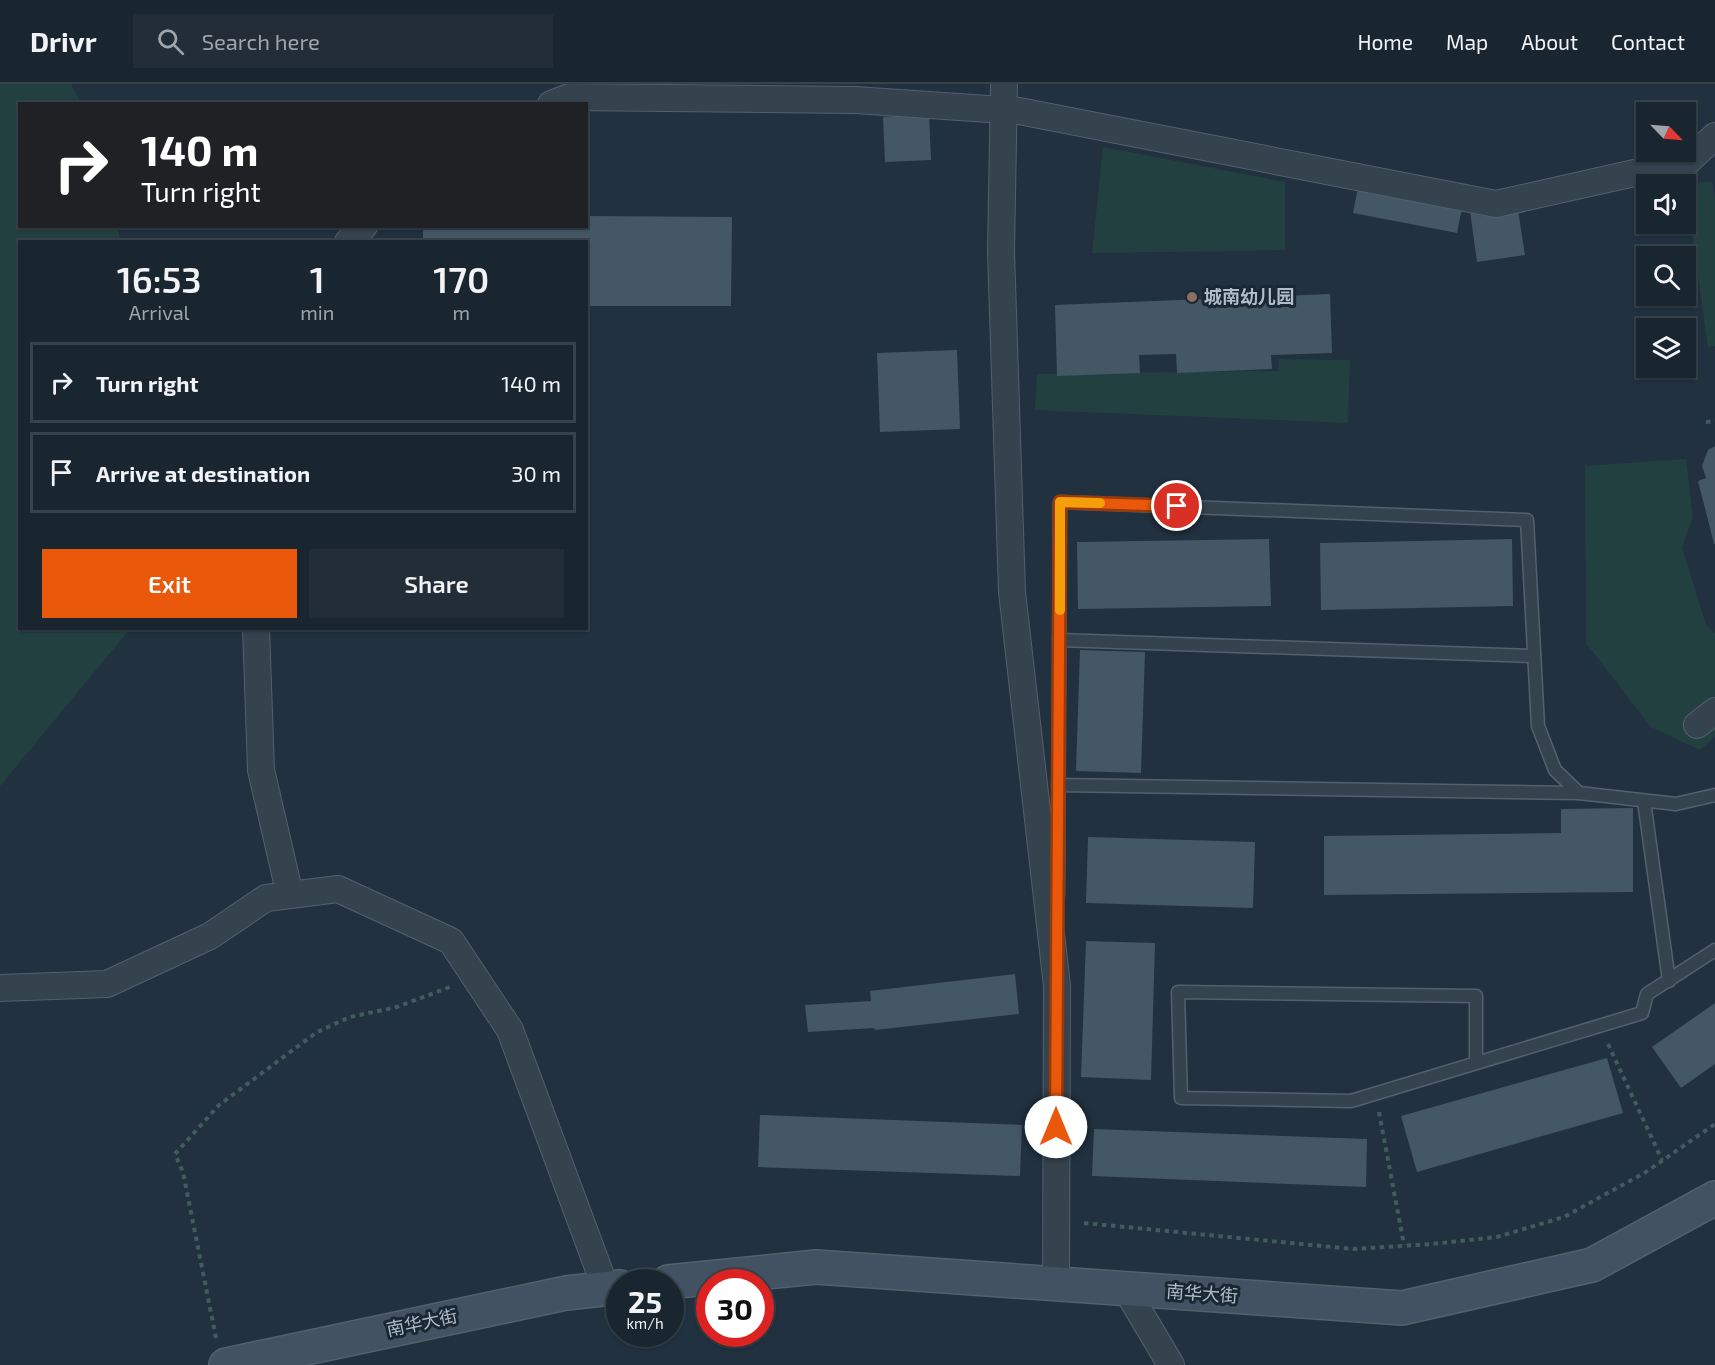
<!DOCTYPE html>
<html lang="en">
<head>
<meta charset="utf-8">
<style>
	:root { --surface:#19252f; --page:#222d37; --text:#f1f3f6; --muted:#9fa5aa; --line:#37424b; --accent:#ea580c }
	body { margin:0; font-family:"Exo 2","Noto Sans SC",sans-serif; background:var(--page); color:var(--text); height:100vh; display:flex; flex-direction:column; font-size:22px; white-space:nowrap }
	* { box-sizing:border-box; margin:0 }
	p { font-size:20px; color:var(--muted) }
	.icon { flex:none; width:33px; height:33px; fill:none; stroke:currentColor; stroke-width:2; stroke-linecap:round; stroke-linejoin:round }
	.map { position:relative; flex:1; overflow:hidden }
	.drawer { position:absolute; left:18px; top:156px; width:570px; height:390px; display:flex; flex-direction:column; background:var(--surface); border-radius:0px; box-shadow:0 2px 4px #0004,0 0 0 2px var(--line) }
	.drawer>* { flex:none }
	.top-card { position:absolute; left:18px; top:18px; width:570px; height:126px; border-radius:0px; box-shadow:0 2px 4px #0004,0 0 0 2px var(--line); background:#202124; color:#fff; overflow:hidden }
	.needle { width:39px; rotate:115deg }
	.controls { position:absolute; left:1636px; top:18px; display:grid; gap:12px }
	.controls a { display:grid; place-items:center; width:60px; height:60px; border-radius:0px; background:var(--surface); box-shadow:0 2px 4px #0004,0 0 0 2px var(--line); font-size:30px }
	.speed { position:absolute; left:606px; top:1185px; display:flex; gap:12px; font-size:30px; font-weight:700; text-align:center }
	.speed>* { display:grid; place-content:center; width:78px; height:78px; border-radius:50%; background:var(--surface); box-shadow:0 2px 4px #0004,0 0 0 2px var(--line); line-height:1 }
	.speed small { font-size:15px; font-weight:400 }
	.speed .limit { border:9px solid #d22; background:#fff; color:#111 }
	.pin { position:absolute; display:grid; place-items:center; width:51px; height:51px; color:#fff; margin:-26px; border:3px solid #fff; border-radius:50%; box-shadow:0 2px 6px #0007 }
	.me { position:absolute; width:66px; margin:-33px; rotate:0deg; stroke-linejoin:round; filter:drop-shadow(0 0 4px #0008) }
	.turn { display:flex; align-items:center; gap:21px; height:126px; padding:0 24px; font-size:27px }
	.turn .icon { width:78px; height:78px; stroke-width:2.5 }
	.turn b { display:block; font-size:42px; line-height:51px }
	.eta { display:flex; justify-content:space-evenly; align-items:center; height:102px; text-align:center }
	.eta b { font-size:36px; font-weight:600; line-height:42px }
	.action { display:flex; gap:12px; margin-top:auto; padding:12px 24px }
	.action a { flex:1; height:69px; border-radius:0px; background:var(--accent); color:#fff; font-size:24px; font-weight:600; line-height:69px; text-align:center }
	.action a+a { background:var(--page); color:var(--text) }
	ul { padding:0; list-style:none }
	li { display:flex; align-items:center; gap:18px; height:81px; margin:0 12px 9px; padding:0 12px; border:3px solid var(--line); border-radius:0px }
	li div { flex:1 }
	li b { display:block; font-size:22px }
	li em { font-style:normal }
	header { display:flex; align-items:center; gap:36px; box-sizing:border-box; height:84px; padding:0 30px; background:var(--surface); border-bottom:2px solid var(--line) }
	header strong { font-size:28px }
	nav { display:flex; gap:33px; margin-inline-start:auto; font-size:21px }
	.search { width:420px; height:54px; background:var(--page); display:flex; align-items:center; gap:15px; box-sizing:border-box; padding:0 21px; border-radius:0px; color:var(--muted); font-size:22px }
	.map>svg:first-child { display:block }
</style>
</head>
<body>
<header>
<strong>Drivr</strong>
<div class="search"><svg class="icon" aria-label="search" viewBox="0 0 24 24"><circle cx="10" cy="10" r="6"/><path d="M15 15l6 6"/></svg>Search here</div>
<nav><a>Home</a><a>Map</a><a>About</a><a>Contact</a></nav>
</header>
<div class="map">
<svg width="1715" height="1281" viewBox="0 0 1715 1281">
	<rect width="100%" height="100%" fill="#21313f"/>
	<g fill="#234040">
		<polygon points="0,0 71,0 81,19 20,20 20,142 118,143 120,157 20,158 20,544 130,545 0,702"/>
		<polygon points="1103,63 1285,98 1285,166 1092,169"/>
		<polygon points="1712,98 1715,114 1715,262 1708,263 1685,99"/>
		<polygon points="1279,275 1350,276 1348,339 1035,326 1037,290 1278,287"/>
		<polygon points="1686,375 1693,433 1682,463 1706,541 1715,549 1715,652 1700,666 1651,643 1586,559 1585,382"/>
	</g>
	<g fill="#445765">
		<polygon points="929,30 931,76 885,78 883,33"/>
		<polygon points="1359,98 1463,119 1457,149 1353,129"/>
		<polygon points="1517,120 1525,171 1477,178 1470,127"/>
		<polygon points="586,132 732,133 731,222 586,222 586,158 423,158 423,142 586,142"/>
		<polygon points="1330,210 1332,269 1271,271 1272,285 1177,289 1176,270 1139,271 1140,289 1057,292 1055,221"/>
		<polygon points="957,266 960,345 880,348 877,269"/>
		<polygon points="1715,362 1715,460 1714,460 1698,397 1706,394 1702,382 1708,366"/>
		<polygon points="1269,455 1271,522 1078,525 1077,458"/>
		<polygon points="1512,455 1513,522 1321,526 1320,459"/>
		<polygon points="1080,566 1145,568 1141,689 1076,687"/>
		<polygon points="1633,724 1633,808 1324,811 1324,752 1561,749 1561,725"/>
		<polygon points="1088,753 1255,758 1253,824 1086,819"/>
		<polygon points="1086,857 1155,859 1151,996 1081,993"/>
		<polygon points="1015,890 1019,930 875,946 874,944 808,948 805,921 871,917 870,907"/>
		<polygon points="1715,919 1715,980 1681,1004 1652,963"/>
		<polygon points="1607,974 1623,1029 1417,1088 1401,1032"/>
		<polygon points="760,1031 1022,1041 1020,1092 758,1083"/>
		<polygon points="1094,1045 1367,1055 1366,1103 1092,1092"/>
	</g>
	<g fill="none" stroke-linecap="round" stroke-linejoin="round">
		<g stroke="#53606d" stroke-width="15">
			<g id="service">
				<polyline points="1059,556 1534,572"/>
				<polyline points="1058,701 1579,709"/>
				<polyline points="1644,717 1669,897"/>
				<polyline points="1058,811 1060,418 1527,436 1538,642 1555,686 1579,709 1676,720 1715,711"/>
				<polyline points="1476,979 1476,912 1178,908 1181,1014 1351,1017 1642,929 1647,910 1715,866"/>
			</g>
		</g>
		<g stroke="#53606d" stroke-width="28">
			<g id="minor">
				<polyline points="1004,0 1001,167 1012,508 1057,902 1056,1201"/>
				<polyline points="551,20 569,13 855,16 1019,27 1496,120 1688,77 1715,52"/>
				<polyline points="348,158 364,142"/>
				<polyline points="256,544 261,686 290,811"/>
				<polyline points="1697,641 1715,627"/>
				<polyline points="0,904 107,900 210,852 266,814 338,805 451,857 510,946 606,1205"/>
				<polyline points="1126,1205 1171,1281"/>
			</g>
		</g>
		<g stroke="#53606d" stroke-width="36">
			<g id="secondary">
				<polyline points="668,1198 816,1183 1402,1224 1592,1181 1715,1114"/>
				<polyline points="226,1281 566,1209 620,1203"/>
			</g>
		</g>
		<g stroke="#415c5c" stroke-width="4" stroke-dasharray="4.5 4.5" stroke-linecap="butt">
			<polyline points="1706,338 1715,337"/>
			<polyline points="1608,960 1662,1076"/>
			<polyline points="1379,1028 1404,1161"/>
			<polyline points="1084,1139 1353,1165 1432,1160 1497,1153 1564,1133 1646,1088 1715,1040"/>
			<polyline points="216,1254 183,1088 175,1070 219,1021 317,948 350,933 397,923 450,903"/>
		</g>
		<use href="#service" stroke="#35434f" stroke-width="12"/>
		<use href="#minor" stroke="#35434f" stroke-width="26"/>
		<use href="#secondary" stroke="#435262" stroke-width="33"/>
	</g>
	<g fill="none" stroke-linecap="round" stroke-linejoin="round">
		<g stroke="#983908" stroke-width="15">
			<polyline id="route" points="1056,1043 1060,418 1177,422"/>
		</g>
		<use href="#route" stroke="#ea580c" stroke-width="10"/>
		<polyline stroke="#f59e0b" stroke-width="10" points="1060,526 1060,418 1100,419"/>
	</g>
	<circle fill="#8d6e63" stroke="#1a2834" stroke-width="2" cx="1192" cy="213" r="6"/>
	<g text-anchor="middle" stroke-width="6" stroke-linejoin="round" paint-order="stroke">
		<g font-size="18" font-weight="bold" fill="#b1bdca" stroke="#1a2834" text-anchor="start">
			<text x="1204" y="219">城南幼儿园</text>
		</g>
		<g font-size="18" fill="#b1bdca" stroke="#1a2834">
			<text transform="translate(1202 1210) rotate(4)" y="6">南华大街</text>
			<text transform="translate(422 1239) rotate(-12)" y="6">南华大街</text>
		</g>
	</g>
</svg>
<div class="controls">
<a><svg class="needle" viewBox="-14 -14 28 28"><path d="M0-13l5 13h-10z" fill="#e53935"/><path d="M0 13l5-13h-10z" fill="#9fa5aa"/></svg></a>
<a><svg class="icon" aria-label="sound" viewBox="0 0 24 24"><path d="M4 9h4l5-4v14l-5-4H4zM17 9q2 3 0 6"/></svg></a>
<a><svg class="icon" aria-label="search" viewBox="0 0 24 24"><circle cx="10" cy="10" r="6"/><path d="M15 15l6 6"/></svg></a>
<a><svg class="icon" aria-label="layers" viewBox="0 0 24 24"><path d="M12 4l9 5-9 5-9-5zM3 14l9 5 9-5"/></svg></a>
</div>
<div class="speed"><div>25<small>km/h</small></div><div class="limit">30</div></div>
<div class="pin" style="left:1177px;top:422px;background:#d93025"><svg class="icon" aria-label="arrive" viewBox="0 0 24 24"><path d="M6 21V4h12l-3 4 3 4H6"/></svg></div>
<svg class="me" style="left:1056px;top:1043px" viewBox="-20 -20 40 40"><circle r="19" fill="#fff"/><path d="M0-13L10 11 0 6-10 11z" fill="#ea580c"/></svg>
<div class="top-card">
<div class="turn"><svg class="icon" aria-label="right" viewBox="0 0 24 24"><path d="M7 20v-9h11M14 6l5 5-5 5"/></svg><div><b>140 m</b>Turn right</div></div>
</div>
<section class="drawer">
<div class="eta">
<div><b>16:53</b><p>Arrival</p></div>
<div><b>1</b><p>min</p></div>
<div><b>170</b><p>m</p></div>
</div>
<ul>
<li><svg class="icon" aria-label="right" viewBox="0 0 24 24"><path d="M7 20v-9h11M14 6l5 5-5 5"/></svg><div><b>Turn right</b></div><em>140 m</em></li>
<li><svg class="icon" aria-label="arrive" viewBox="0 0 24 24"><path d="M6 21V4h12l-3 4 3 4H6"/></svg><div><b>Arrive at destination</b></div><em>30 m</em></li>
</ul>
<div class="action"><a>Exit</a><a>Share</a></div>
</section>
</div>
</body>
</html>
